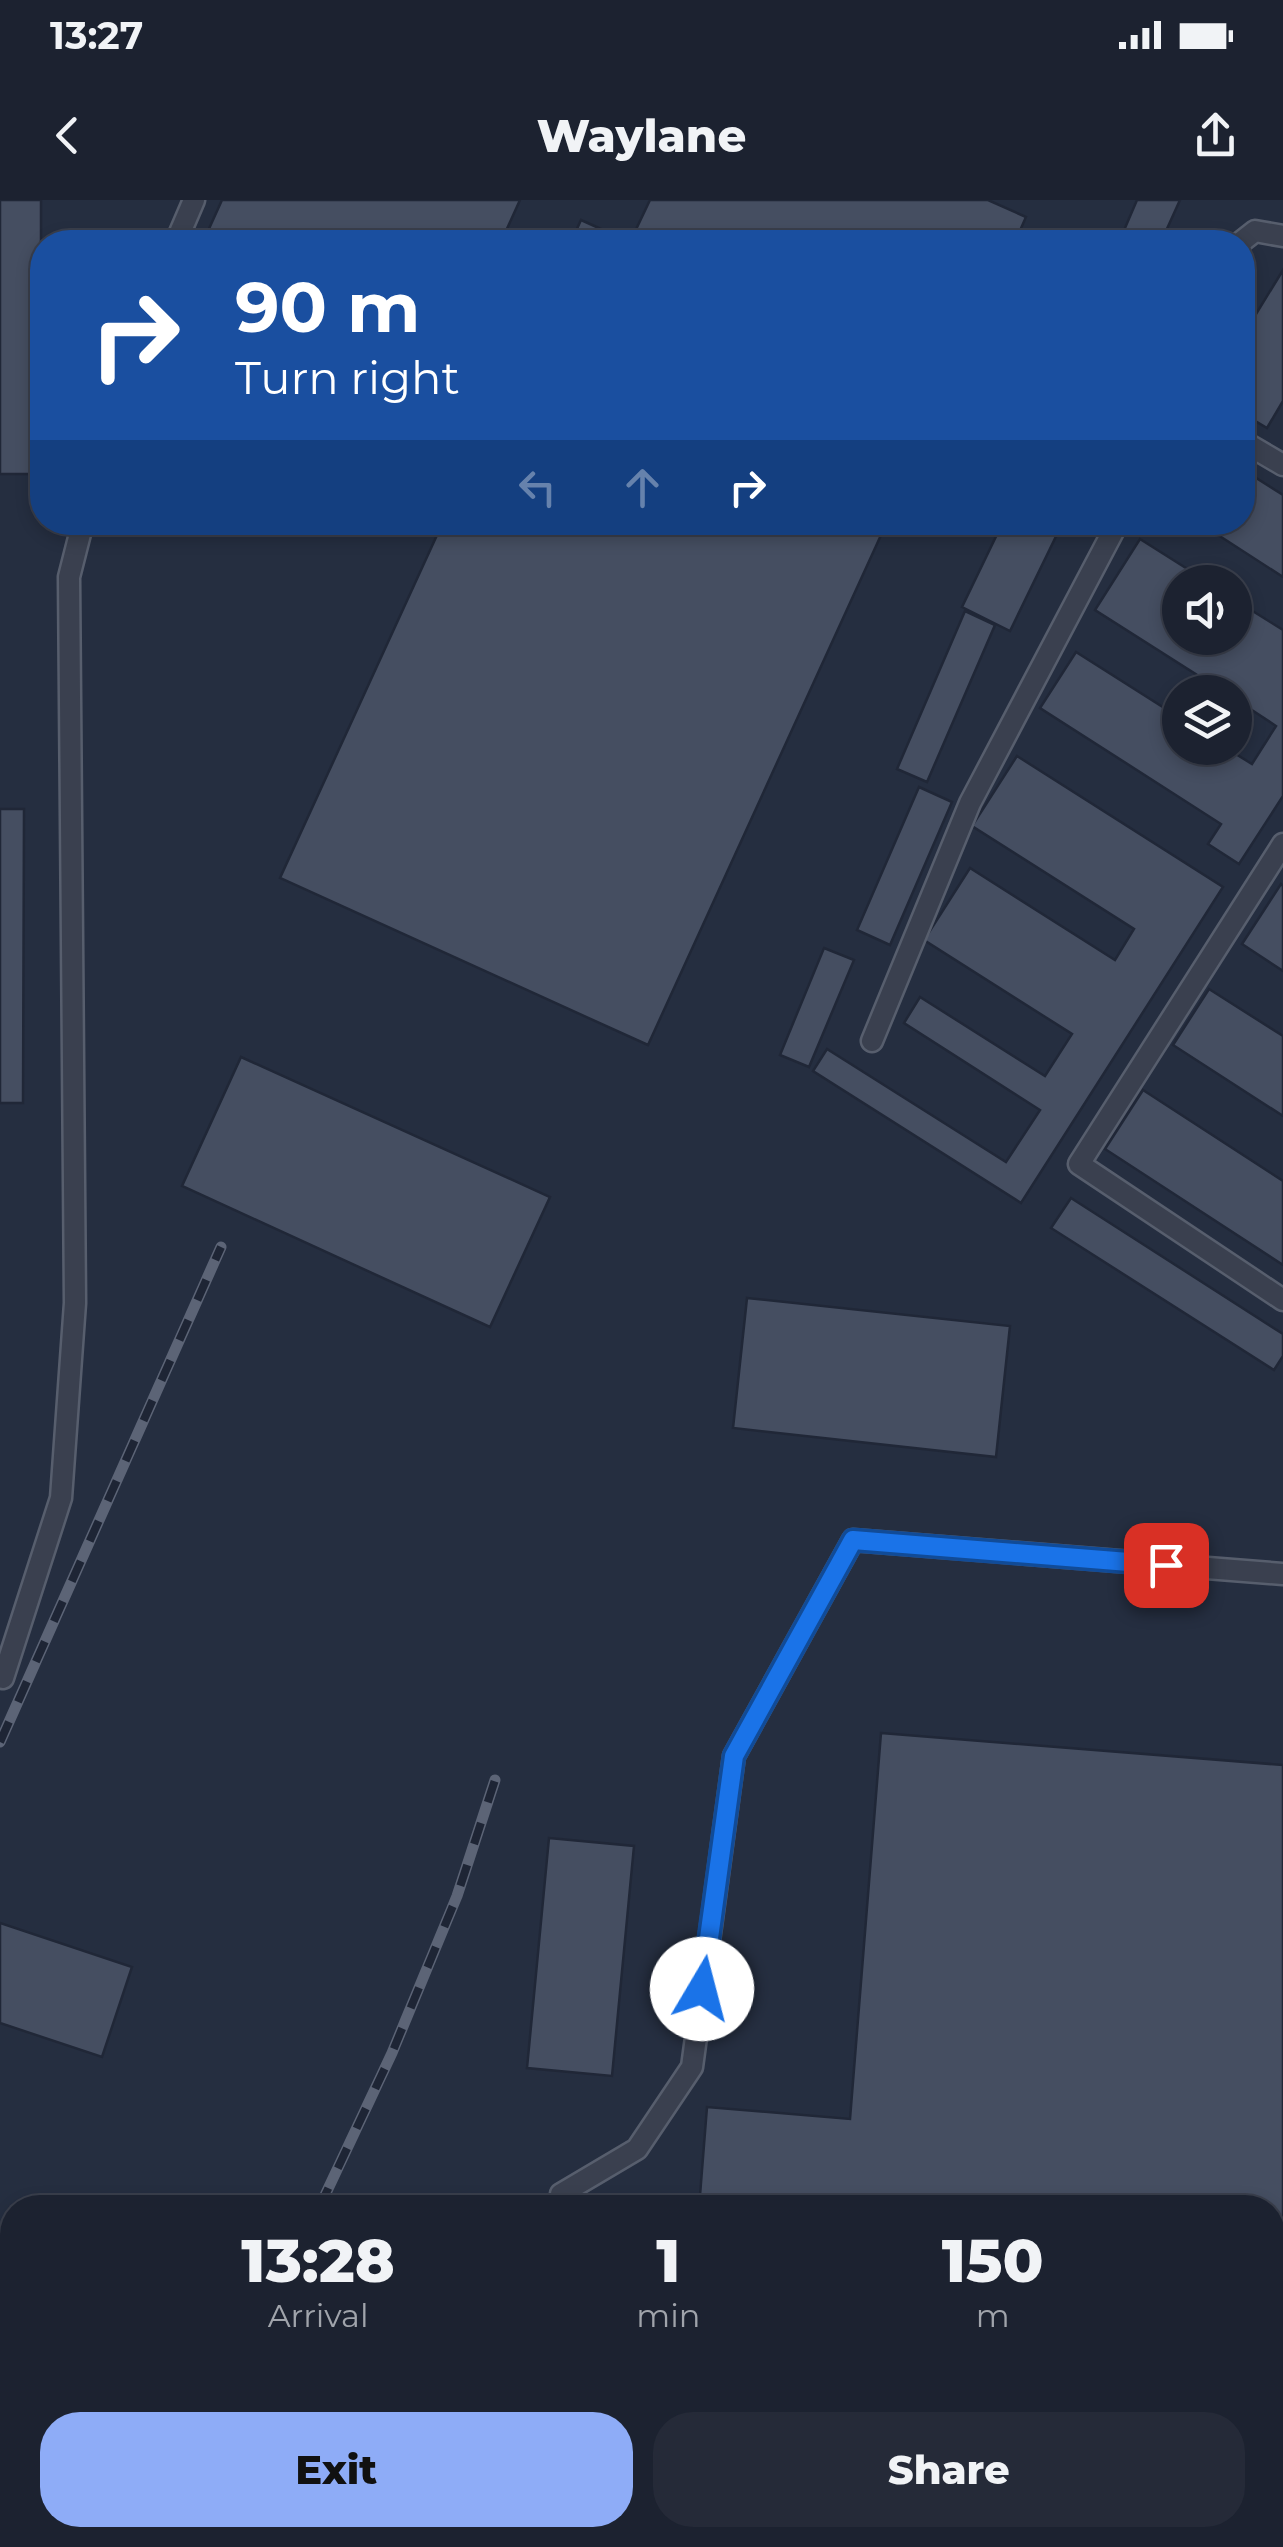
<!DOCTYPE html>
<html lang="en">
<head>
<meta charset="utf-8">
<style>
	:root { --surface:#1c2230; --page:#252a38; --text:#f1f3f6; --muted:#a0a4ab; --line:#3a3f4c; --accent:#8eacf7 }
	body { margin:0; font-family:Montserrat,sans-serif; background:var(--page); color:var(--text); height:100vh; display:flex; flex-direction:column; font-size:38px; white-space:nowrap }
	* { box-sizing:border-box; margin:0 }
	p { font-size:32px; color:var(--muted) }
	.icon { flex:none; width:55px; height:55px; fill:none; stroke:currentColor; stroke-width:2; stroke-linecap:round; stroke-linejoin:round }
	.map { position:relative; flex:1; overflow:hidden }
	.drawer { position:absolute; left:0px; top:1995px; width:1285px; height:352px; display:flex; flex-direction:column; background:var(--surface); border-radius:40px 40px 0 0; box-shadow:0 5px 15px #0003,0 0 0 2px var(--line) }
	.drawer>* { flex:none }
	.banner { position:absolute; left:30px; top:30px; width:1225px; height:305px; border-radius:40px; box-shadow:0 5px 15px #0003,0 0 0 2px var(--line); background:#1a4fa0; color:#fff; overflow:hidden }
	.buttons { position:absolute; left:1162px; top:365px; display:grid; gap:20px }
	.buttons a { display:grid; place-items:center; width:90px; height:90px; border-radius:50%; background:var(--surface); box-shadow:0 5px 15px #0003,0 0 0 2px var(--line); font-size:50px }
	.pin { position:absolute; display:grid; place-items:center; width:85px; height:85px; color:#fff; margin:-42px; border-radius:20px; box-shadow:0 5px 15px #0006 }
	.me { position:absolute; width:110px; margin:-55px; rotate:8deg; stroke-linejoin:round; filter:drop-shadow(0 0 8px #0008) }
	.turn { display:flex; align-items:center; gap:35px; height:210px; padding:0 40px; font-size:45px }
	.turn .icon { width:130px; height:130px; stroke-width:2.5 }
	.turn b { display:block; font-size:70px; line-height:85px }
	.lanes { display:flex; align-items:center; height:95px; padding:0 40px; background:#0003; justify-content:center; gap:50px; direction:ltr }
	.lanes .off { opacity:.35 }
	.eta { display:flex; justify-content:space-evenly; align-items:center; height:170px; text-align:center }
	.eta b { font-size:60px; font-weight:800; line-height:70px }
	.action { display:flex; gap:20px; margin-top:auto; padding:20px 40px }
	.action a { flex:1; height:115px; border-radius:40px; background:var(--accent); color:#111; font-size:40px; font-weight:800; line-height:115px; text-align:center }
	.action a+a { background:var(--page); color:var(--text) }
	.status { display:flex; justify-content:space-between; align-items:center; height:70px; padding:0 50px; background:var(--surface); direction:ltr }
	.status svg { height:28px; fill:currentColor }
	header { display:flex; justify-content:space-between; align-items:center; height:130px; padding:0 40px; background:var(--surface); font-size:45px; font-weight:800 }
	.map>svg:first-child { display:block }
</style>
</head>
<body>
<div class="status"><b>13:27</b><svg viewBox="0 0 49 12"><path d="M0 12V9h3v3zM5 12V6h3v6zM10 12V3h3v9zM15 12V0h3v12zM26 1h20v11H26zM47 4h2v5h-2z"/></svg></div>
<header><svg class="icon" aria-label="back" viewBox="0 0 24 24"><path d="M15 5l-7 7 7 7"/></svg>Waylane<svg class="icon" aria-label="share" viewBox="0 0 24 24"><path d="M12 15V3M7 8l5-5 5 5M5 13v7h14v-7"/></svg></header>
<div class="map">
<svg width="1283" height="2347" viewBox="0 0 1283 2347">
	<rect width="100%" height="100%" fill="#252e40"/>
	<g fill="#454e61" stroke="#202737" stroke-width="2.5">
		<rect x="0" y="0" width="41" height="274"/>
		<polygon points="222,0 520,0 501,42 203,42"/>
		<polygon points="650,0 988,0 1026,17 1015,42 571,42 581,20 630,42"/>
		<polygon points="1137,0 1180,0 1161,42 1119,42"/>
		<polygon points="1283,70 1283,201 1267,228 1242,213 1242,137"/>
		<polygon points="1242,269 1283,295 1283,377 1198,322 1242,322"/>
		<polygon points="443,322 887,322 648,845 280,678"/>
		<polygon points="1003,322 1063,322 1010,431 962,407"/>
		<polygon points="1140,339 1208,382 1180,382 1180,438 1235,438 1235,400 1283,430 1283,596 1239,664 1208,644 1221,624 1040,508 1076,452 1180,518 1180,548 1226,548 1252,564 1276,526 1235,499 1235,492 1224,492 1095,410"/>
		<polygon points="965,411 995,425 927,582 897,569"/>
		<polygon points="1017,556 1223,687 1021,1003 813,871 827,849 1006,962 1040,910 904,823 920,797 1045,876 1072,834 924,740 970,668 1115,760 1134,729 972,626"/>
		<polygon points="919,587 952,602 890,745 857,730"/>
		<polygon points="0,609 24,609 23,903 0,903"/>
		<polygon points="1281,684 1283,686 1283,771 1242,744"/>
		<polygon points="824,748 854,760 809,867 780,855"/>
		<polygon points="1209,789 1283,836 1283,916 1173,845"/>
		<polygon points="241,857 550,997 490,1127 182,986"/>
		<polygon points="1143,890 1283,981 1283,1065 1105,949"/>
		<polygon points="1071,998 1283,1134 1283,1156 1274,1170 1051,1028"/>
		<polygon points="747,1098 1010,1126 996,1257 733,1228"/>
		<polygon points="881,1533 1283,1565 1283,2220 1272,2219 1272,2008 699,2008 707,1907 850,1919"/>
		<polygon points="549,1638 634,1646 612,1876 527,1868"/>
		<polygon points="0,1723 132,1767 102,1857 0,1823"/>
		<polygon points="175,2335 612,2335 606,2347 170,2347"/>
	</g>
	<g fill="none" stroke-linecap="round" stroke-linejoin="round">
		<g stroke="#575e6d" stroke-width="25">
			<g id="service">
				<polyline points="176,42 194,0"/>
				<polyline points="1241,42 1255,31 1283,36"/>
				<polyline points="1242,241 1283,265"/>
				<polyline points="1283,644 1079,964 1283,1100"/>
				<polyline points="872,841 970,603 1118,322"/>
				<polyline points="0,1476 3,1478 61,1298 75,1103 69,377 83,322"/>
				<polyline points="560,2008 561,1994 637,1949 692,1867 734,1556 853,1340 1283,1374"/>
				<polyline points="1272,2279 1283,2280"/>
				<polyline points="807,2347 826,2343 883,2347"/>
			</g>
		</g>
		<use href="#service" stroke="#3a404f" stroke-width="20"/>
		<g stroke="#5c6476" stroke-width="11">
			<g id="rail">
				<polyline points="0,1542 221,1047"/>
				<polyline points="319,2008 392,1853 457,1696 495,1580"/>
				<polyline points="158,2347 164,2335"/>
			</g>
		</g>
		<use href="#rail" stroke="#1e2535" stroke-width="8" stroke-dasharray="22" stroke-linecap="butt"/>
	</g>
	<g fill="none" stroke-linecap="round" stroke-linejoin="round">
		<g stroke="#114b97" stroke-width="25">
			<polyline id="route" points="702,1789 734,1556 853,1340 1166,1365"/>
		</g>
		<use href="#route" stroke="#1a73e8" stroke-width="18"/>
	</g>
</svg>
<div class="buttons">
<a><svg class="icon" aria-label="sound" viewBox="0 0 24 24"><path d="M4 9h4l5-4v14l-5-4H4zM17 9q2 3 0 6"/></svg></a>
<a><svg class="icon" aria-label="layers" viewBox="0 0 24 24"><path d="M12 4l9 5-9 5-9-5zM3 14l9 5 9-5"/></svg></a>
</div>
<div class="pin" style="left:1166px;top:1365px;background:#d93025"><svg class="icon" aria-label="arrive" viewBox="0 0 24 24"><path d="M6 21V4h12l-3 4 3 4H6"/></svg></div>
<svg class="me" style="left:702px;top:1789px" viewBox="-20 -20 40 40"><circle r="19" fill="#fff"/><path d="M0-13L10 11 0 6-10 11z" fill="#1a73e8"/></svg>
<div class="banner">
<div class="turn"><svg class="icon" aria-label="right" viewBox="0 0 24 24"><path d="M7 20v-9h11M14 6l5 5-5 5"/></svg><div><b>90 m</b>Turn right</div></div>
<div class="lanes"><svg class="icon off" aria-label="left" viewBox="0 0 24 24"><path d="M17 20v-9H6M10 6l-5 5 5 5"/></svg><svg class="icon off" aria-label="ahead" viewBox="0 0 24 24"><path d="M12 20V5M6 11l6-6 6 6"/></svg><svg class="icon" aria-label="right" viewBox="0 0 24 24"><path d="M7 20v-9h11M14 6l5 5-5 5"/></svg></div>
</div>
<section class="drawer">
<div class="eta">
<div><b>13:28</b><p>Arrival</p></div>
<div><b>1</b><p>min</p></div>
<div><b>150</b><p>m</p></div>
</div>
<div class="action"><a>Exit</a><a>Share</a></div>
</section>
</div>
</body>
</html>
